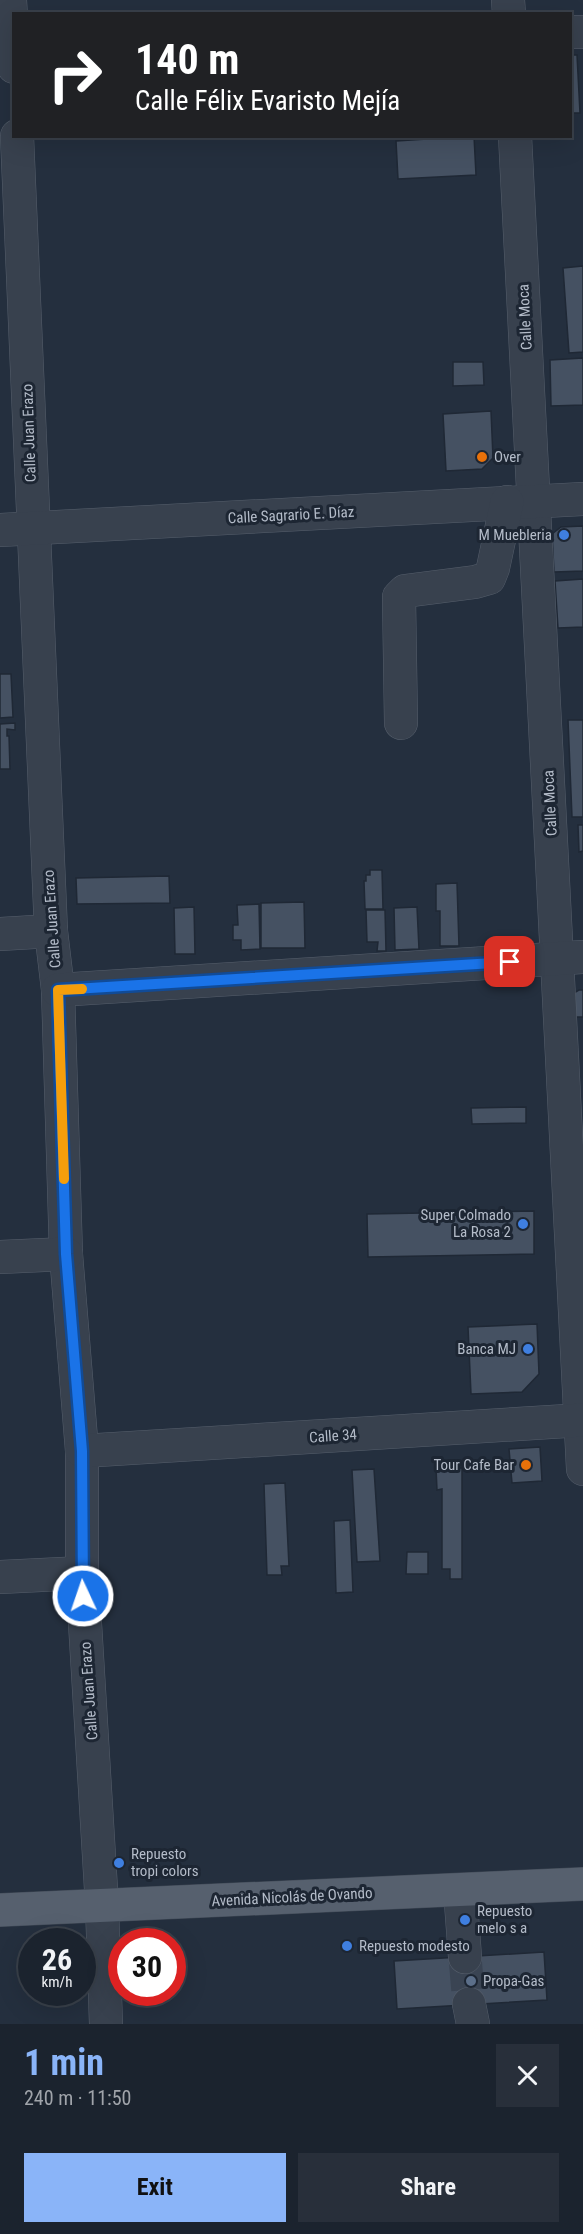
<!DOCTYPE html>
<html lang="en">
<head>
<meta charset="utf-8">
<style>
	:root { --surface:#1b232e; --page:#282f3a; --text:#f1f3f6; --muted:#a0a4aa; --line:#39404a; --accent:#8ab4f8 }
	body { margin:0; font-family:"Roboto Condensed",sans-serif; background:var(--page); color:var(--text); height:100vh; display:flex; flex-direction:column; font-size:22px; white-space:nowrap }
	* { box-sizing:border-box; margin:0 }
	p { font-size:20px; color:var(--muted) }
	.icon { flex:none; width:33px; height:33px; fill:none; stroke:currentColor; stroke-width:2; stroke-linecap:round; stroke-linejoin:round }
	.map { position:relative; height:2024px; overflow:hidden }
	.side { display:flex; flex-direction:column; background:var(--surface); flex:1 }
	.side>* { flex:none }
	.hud { position:absolute; left:12px; top:12px; width:560px; height:126px; border-radius:0px; box-shadow:0 6px 24px #0002,0 0 0 2px var(--line); background:#202124; color:#fff; overflow:hidden }
	.speed { position:absolute; left:18px; top:1928px; display:flex; gap:12px; font-size:30px; font-weight:700; text-align:center }
	.speed>* { display:grid; place-content:center; width:78px; height:78px; border-radius:50%; background:var(--surface); box-shadow:0 6px 24px #0002,0 0 0 2px var(--line); line-height:1 }
	.speed small { font-size:15px; font-weight:400 }
	.speed .limit { border:9px solid #d22; background:#fff; color:#111 }
	.pin { position:absolute; display:grid; place-items:center; width:51px; height:51px; color:#fff; margin:-26px; border-radius:12px; box-shadow:0 3px 9px #0006 }
	.me { position:absolute; width:66px; margin:-33px; rotate:357deg; stroke-linejoin:round; filter:drop-shadow(0 0 4px #0008) }
	.turn { display:flex; align-items:center; gap:21px; height:126px; padding:0 24px; font-size:27px }
	.turn .icon { width:78px; height:78px; stroke-width:2.5 }
	.turn b { display:block; font-size:42px; line-height:51px }
	.round { display:grid; place-items:center; flex:none; width:63px; height:63px; border-radius:0px; background:var(--page) }
	.headline { display:flex; align-items:center; justify-content:space-between; height:102px; padding:0 24px }
	h1 { font-size:36px; font-weight:700; line-height:45px; color:var(--accent) }
	.button { display:flex; gap:12px; margin-top:auto; padding:12px 24px }
	.button a { flex:1; height:69px; border-radius:0px; background:var(--accent); color:#111; font-size:24px; font-weight:700; line-height:69px; text-align:center }
	.button a+a { background:var(--page); color:var(--text) }
	.map>svg:first-child { display:block }
</style>
</head>
<body>
<div class="map">
<svg width="583" height="2024" viewBox="0 0 583 2024">
	<rect width="100%" height="100%" fill="#242f3e"/>
	<g fill="#455162" stroke="#1f2835" stroke-width="1.5">
		<polygon points="570,55 577,55 580,113 570,113"/>
		<polygon points="474,136 476,175 398,179 396,141"/>
		<polygon points="583,266 583,352 569,353 563,268"/>
		<polygon points="583,358 583,405 551,406 550,360"/>
		<polygon points="453,362 483,362 484,385 453,386"/>
		<polygon points="491,411 493,458 482,469 446,471 443,414"/>
		<polygon points="583,526 583,571 554,572 552,534 561,527"/>
		<polygon points="583,579 583,627 558,628 555,581"/>
		<polygon points="0,674 11,674 13,717 0,718"/>
		<polygon points="568,720 583,720 583,817 572,817"/>
		<polygon points="15,723 15,730 7,729 7,736 9,736 10,769 0,769 0,724"/>
		<polygon points="578,825 583,825 583,851 579,852"/>
		<polygon points="370,870 382,870 383,909 365,909 364,881 366,881 366,875 370,875"/>
		<polygon points="169,876 170,903 77,904 76,878"/>
		<polygon points="457,883 459,946 440,946 440,911 436,911 436,884"/>
		<polygon points="304,902 305,948 261,948 261,903"/>
		<polygon points="259,904 260,949 241,950 241,940 233,940 233,925 238,925 237,905"/>
		<polygon points="194,907 195,954 175,954 174,908"/>
		<polygon points="417,907 419,949 395,950 394,908"/>
		<polygon points="366,910 385,910 386,951 377,951 378,942 367,942"/>
		<polygon points="579,990 583,990 583,1017 573,1017 572,994"/>
		<polygon points="526,1107 526,1123 472,1124 471,1108"/>
		<polygon points="534,1211 534,1254 368,1257 367,1214"/>
		<polygon points="537,1324 539,1374 522,1392 471,1394 468,1327"/>
		<polygon points="540,1447 542,1481 512,1483 509,1449"/>
		<polygon points="436,1468 462,1468 462,1579 450,1579 450,1569 442,1569 442,1489 437,1490"/>
		<polygon points="374,1469 380,1561 357,1562 352,1470"/>
		<polygon points="285,1483 289,1566 281,1566 282,1575 267,1575 264,1484"/>
		<polygon points="350,1520 353,1592 336,1593 334,1521"/>
		<polygon points="407,1552 428,1552 428,1574 406,1574"/>
		<polygon points="544,1952 547,2000 397,2009 394,1961"/>
	</g>
	<g fill="none" stroke-linecap="round" stroke-linejoin="round">
		<polyline stroke="#3a4453" stroke-width="33" stroke-dasharray="33 16" stroke-linecap="butt" points="465,1957 469,2004"/>
		<g stroke="#565f6c" stroke-width="34">
			<g id="minor">
				<polyline points="10,0 14,67"/>
				<polyline points="508,0 509,14"/>
				<polyline points="570,32 583,32"/>
				<polyline points="17,136 51,931 58,990 66,1254 82,1451 82,1573 102,1906 106,2024"/>
				<polyline points="515,136 583,1469"/>
				<polyline points="0,530 583,499"/>
				<polyline points="401,723 399,597 405,591 475,582 489,578 493,568 507,502"/>
				<polyline points="0,934 51,931"/>
				<polyline points="58,990 583,957"/>
				<polyline points="0,1257 66,1254"/>
				<polyline points="82,1451 583,1420"/>
				<polyline points="0,1577 82,1573"/>
				<polyline points="460,1890 465,1957"/>
				<polyline points="469,2004 473,2024"/>
			</g>
		</g>
		<g stroke="#414a57" stroke-width="34">
			<polyline id="major" points="0,1910 583,1884"/>
		</g>
		<use href="#minor" stroke="#38414e" stroke-width="33"/>
		<use href="#major" stroke="#56606e" stroke-width="33"/>
	</g>
	<g fill="none" stroke-linecap="round" stroke-linejoin="round">
		<g stroke="#114b97" stroke-width="15">
			<polyline id="route" points="83,1596 82,1451 66,1254 58,990 510,962"/>
		</g>
		<use href="#route" stroke="#1a73e8" stroke-width="10"/>
		<polyline stroke="#f59e0b" stroke-width="10" points="64,1179 58,990 82,989"/>
	</g>
	<g fill="#e8710a" stroke="#1d2633" stroke-width="2">
		<circle cx="482" cy="457" r="6"/>
		<circle cx="526" cy="1465" r="6"/>
	</g>
	<g fill="#3f7fe0" stroke="#1d2633" stroke-width="2">
		<circle cx="564" cy="535" r="6"/>
		<circle cx="523" cy="1224" r="6"/>
		<circle cx="528" cy="1349" r="6"/>
		<circle cx="119" cy="1863" r="6"/>
		<circle cx="465" cy="1920" r="6"/>
		<circle cx="347" cy="1946" r="6"/>
	</g>
	<circle fill="#5c6f8a" stroke="#1d2633" stroke-width="2" cx="471" cy="1981" r="6"/>
	<g text-anchor="middle" stroke-width="6" stroke-linejoin="round" paint-order="stroke">
		<g font-size="15" fill="#b4bcc9" stroke="#1d2633">
			<text transform="translate(525 317) rotate(-93)" y="5">Calle Moca</text>
			<text transform="translate(29 433) rotate(-92)" y="5">Calle Juan Erazo</text>
			<text transform="translate(291 515) rotate(-3)" y="5">Calle Sagrario E. Díaz</text>
			<text transform="translate(550 803) rotate(-93)" y="5">Calle Moca</text>
			<text transform="translate(52 919) rotate(-94)" y="5">Calle Juan Erazo</text>
			<text transform="translate(333 1436) rotate(-4)" y="5">Calle 34</text>
			<text transform="translate(89 1691) rotate(-94)" y="5">Calle Juan Erazo</text>
			<text transform="translate(292 1897) rotate(-3)" y="5">Avenida Nicolás de Ovando</text>
		</g>
		<g font-size="15" fill="#b4bcc9" stroke="#1d2633" text-anchor="start">
			<text x="494" y="462">Over</text>
			<text x="552" y="540" text-anchor="end">M Muebleria</text>
			<text x="511" y="1220" text-anchor="end">Super Colmado<tspan x="511" dy="17">La Rosa 2</tspan></text>
			<text x="516" y="1354" text-anchor="end">Banca MJ</text>
			<text x="514" y="1470" text-anchor="end">Tour Cafe Bar</text>
			<text x="131" y="1859">Repuesto<tspan x="131" dy="17">tropi colors</tspan></text>
			<text x="477" y="1916">Repuesto<tspan x="477" dy="17">melo s a</tspan></text>
			<text x="359" y="1951">Repuesto modesto</text>
			<text x="483" y="1986">Propa-Gas</text>
		</g>
	</g>
</svg>
<div class="speed"><div>26<small>km/h</small></div><div class="limit">30</div></div>
<div class="pin" style="left:510px;top:962px;background:#d93025"><svg class="icon" aria-label="arrive" viewBox="0 0 24 24"><path d="M6 21V4h12l-3 4 3 4H6"/></svg></div>
<svg class="me" style="left:83px;top:1596px" viewBox="-20 -20 40 40"><circle r="17" fill="#1a73e8" stroke="#fff" stroke-width="3"/><path d="M0-11L8 9 0 5-8 9z" fill="#fff"/></svg>
<div class="hud">
<div class="turn"><svg class="icon" aria-label="right" viewBox="0 0 24 24"><path d="M7 20v-9h11M14 6l5 5-5 5"/></svg><div><b>140 m</b>Calle Félix Evaristo Mejía</div></div>
</div>
</div>
<section class="side">
<div class="headline"><div><h1>1 min</h1><p>240 m · 11:50</p></div><a class="round"><svg class="icon" aria-label="close" viewBox="0 0 24 24"><path d="M6 6l12 12M18 6L6 18"/></svg></a></div>
<div class="button"><a>Exit</a><a>Share</a></div>
</section>
</body>
</html>
